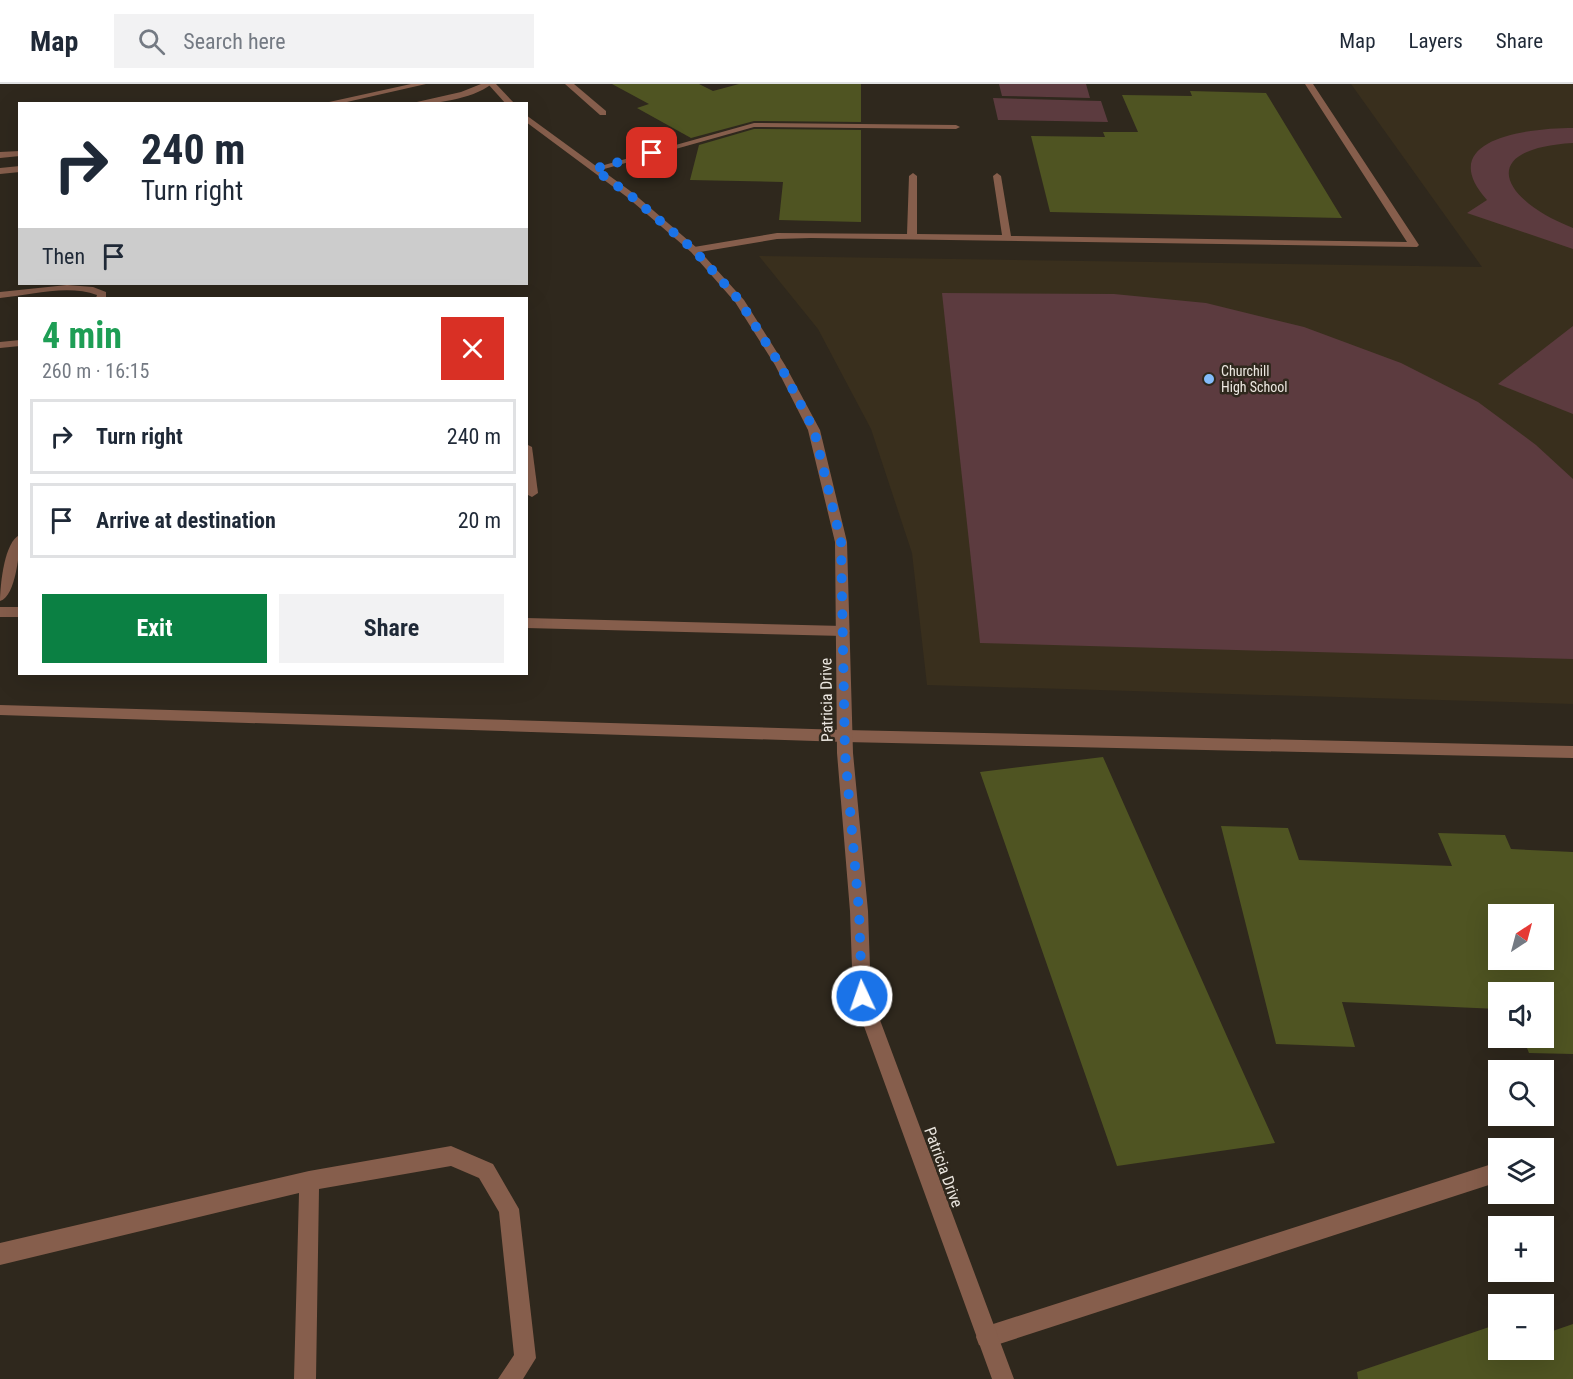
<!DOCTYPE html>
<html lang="en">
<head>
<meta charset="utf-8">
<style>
	:root { --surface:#fff; --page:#f2f2f3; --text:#1f2937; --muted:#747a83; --line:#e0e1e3; --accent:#0b8043 }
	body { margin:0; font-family:"Roboto Condensed",sans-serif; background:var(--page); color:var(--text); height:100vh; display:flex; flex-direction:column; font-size:22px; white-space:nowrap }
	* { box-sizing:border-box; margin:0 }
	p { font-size:20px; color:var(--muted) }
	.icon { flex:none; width:33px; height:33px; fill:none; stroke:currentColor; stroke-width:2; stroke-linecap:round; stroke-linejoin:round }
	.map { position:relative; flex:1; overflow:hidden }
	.drawer { position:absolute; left:18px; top:213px; width:510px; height:378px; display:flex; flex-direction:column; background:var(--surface); border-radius:0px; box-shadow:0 6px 24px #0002 }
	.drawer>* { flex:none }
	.top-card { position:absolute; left:18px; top:18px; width:510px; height:183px; border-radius:0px; box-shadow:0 6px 24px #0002; background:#fff; color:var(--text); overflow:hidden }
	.needle { width:39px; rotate:36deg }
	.tools { position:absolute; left:1488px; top:820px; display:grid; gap:12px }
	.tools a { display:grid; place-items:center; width:66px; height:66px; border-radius:0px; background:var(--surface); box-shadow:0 6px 24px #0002; font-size:30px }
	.pin { position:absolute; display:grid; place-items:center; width:51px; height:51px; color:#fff; margin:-26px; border-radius:12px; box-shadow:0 3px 9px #0006 }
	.me { position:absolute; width:66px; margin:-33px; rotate:357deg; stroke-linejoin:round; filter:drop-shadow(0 0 4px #0008) }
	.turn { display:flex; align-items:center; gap:21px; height:126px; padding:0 24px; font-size:27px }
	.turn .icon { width:78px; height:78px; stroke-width:2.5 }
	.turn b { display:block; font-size:42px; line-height:51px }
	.then { display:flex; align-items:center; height:57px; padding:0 24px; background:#0003; gap:12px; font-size:22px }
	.round { display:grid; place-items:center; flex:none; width:63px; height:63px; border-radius:0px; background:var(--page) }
	.summary { display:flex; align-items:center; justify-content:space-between; height:102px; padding:0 24px }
	h1 { font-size:36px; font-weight:700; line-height:45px; color:#1e9e55 }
	.primary-button { display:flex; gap:12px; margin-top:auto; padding:12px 24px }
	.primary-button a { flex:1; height:69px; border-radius:0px; background:var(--accent); color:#fff; font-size:24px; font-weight:700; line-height:69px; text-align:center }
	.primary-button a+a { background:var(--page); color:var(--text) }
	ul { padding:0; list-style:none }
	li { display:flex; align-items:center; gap:18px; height:75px; margin:0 12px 9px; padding:0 12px; border:3px solid var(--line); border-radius:0px }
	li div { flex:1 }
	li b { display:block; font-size:22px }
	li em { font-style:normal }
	header { display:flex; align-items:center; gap:36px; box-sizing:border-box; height:84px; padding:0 30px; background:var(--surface); border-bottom:2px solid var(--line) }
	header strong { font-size:28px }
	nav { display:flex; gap:33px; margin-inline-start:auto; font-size:21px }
	.search { width:420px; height:54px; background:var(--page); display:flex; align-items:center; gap:15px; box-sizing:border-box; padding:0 21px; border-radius:0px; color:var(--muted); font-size:22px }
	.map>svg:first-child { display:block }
</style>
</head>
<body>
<header>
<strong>Map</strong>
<div class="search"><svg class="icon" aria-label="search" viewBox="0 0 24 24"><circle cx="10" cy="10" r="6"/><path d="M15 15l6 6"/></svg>Search here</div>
<nav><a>Map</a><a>Layers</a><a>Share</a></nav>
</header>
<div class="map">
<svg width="1573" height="1295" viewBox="0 0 1573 1295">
	<rect width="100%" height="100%" fill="#2f281d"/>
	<polygon fill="#392f1d" points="1351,0 1573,0 1573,620 927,601 912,469 871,345 818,245 759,172 1482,183"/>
	<g fill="#5c3b3f">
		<polygon points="999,0 1086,0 1090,14 1002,12"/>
		<polygon points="993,14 1101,17 1108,38 998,36"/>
		<path d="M1573 44V59C1473 65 1503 117 1573 144V165L1467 129 1487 116C1432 54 1531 44 1573 44Z"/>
		<polygon points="942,209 1114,210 1206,219 1304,243 1401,279 1478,318 1536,361 1573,395 1573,575 980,559"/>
		<polygon points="1573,242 1573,330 1498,300"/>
	</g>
	<g fill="#4f5422" fill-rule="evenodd">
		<polygon points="612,0 699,0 713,7 739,0 861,0 861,38 754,37 691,54 637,24 649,20"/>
		<polygon points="1190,7 1266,9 1342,134 1050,128 1031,52 1105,53 1103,48 1138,48 1122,11 1192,12"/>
		<polygon points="754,45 861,46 861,138 779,136 783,98 690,96 699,61"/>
		<polygon points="1103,673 1229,957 1275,1059 1117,1082 980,688"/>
		<path d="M1221 742 1288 744 1299 776 1452 782 1438 749 1505 751 1511 765 1573 768V970L1529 969 1523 954H1544V909H1498V925L1342 918 1355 963 1276 960ZM1498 831H1544V876H1498Z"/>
		<polygon points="1498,1240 1498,1266 1544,1266 1544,1250 1573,1240 1573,1295 1358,1295 1357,1288"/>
	</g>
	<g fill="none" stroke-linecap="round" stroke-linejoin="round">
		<g fill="#865e4c" fill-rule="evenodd">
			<polygon points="411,0 426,0 338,20 320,20"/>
			<path d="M481 0H492C470 16 435 20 408 20L461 8Z"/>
			<polygon points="565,0 574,0 606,27 606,31 600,31"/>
			<polygon points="1305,0 1313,0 1419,161 1417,163 811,154 777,155 694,169 689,166 694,163 777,149 907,150 909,92 913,89 917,92 917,150 1002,151 993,92 997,89 1001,92 1011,152 1407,158"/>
			<polygon points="754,39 956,41 960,43 956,45 754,43 597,87 590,85"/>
			<polygon points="20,67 20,72 0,74 0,68"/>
			<polygon points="20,82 20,88 0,90 0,84"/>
			<path d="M67 201 93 203 106 208V214H96L97 211C68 200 30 211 0 214V208Z"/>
			<polygon points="20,256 20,262 0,264 0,258"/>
			<polygon points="526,360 532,363 538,409 532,413 526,410"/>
			<path d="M20 451C20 465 16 513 0 517 0 503 4 457 20 451Z"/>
			<rect x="0" y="523" width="20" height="10"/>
			<polygon points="526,534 843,542 850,547 843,552 526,544"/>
			<polygon points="0,621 845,646 1573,662 1573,674 845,658 0,631"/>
			<polygon points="451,1062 493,1080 519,1125 536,1274 523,1295 498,1295 514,1271 499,1128 479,1094 451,1082 319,1105 316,1295 294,1295 299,1109 0,1181 0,1159 309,1087"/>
			<polygon points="1495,1079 1498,1081 1498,1097 1495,1099 987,1264 979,1261 976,1253 979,1245 987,1242"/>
		</g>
		<g fill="#865e4c" fill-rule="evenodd">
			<polygon points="488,0 496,0 515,20 506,20"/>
			<polygon points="526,31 633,109 697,164 744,216 785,281 820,346 847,458 853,669 868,827 871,912 1014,1295 992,1295 853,912 850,827 837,669 835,458 808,346 775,281 735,218 691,168 627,113 526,38"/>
		</g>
	</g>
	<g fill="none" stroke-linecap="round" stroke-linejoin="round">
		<polyline stroke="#1a73e8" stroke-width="10" stroke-dasharray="0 18" points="652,69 594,85 630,111 694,166 739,216 780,281 814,346 841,458 845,669 859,827 862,912"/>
	</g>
	<circle fill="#83bcfb" stroke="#2f281d" stroke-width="2" cx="1209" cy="295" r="6"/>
	<g text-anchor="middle" stroke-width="5" stroke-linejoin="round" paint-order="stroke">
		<g font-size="14" fill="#ece7e0" stroke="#2f281d" text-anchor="start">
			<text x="1221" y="292">Churchill<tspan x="1221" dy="16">High School</tspan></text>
		</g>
		<g font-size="16" fill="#ece7e0" stroke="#2f281d">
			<text transform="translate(826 616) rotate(-91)" y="6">Patricia Drive</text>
			<text transform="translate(944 1083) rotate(70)" y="6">Patricia Drive</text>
		</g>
	</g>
</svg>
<div class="tools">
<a><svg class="needle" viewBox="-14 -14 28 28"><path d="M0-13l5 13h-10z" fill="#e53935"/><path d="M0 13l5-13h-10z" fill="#747a83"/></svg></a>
<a><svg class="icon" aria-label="sound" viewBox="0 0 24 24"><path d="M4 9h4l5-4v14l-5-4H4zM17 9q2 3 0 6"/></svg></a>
<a><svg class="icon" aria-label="search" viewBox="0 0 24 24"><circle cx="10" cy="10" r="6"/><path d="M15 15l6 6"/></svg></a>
<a><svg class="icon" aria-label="layers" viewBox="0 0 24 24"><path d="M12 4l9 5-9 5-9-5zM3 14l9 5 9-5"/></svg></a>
<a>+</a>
<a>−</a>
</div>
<div class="pin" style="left:652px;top:69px;background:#d93025"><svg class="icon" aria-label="arrive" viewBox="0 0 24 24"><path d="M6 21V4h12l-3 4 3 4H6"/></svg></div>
<svg class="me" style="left:862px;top:912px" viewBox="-20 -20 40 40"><circle r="17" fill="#1a73e8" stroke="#fff" stroke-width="3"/><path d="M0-11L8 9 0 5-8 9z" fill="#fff"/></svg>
<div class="top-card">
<div class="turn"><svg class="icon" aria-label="right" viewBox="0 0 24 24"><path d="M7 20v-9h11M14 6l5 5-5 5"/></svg><div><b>240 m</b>Turn right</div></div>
<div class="then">Then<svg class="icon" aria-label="arrive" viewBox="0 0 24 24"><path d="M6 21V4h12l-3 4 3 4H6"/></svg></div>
</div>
<section class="drawer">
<div class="summary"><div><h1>4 min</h1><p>260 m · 16:15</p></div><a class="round" style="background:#d93025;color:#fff"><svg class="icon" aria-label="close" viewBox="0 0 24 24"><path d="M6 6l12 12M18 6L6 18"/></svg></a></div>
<ul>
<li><svg class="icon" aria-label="right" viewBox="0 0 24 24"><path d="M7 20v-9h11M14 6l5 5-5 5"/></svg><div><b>Turn right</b></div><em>240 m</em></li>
<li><svg class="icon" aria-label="arrive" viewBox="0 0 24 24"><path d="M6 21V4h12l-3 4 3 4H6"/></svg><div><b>Arrive at destination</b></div><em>20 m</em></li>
</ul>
<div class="primary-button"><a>Exit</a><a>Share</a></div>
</section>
</div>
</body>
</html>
